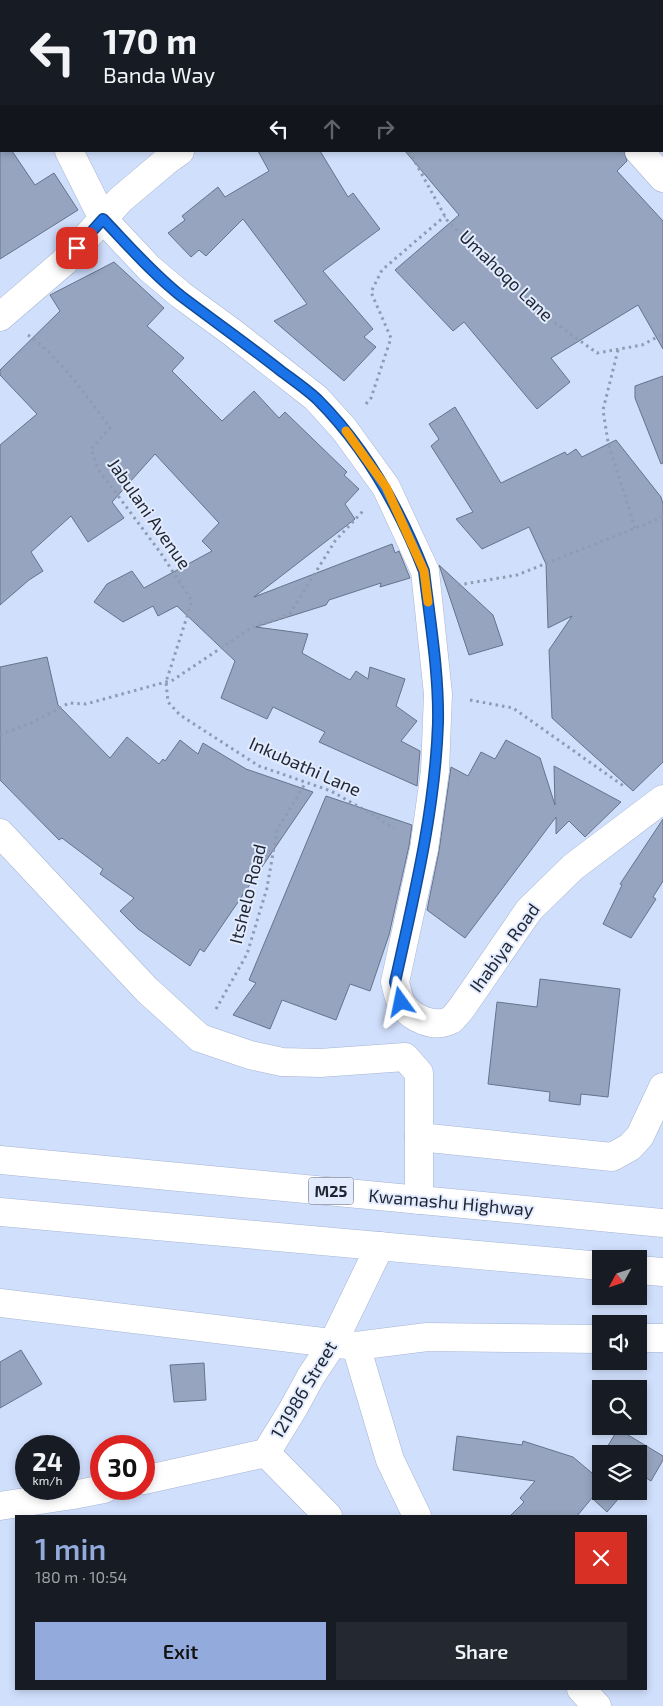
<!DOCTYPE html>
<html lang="en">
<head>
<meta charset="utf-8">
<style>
	:root { --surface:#171b24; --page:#242831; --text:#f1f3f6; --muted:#9ea1a6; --accent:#93aadd }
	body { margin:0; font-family:"Exo 2",sans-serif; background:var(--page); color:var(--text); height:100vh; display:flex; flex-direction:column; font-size:19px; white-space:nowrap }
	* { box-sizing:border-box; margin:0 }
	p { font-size:16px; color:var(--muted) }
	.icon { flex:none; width:28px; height:28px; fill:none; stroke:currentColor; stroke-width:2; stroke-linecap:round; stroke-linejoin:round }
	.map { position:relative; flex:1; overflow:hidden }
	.sheet { position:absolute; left:15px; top:1515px; width:632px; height:175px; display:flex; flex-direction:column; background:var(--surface); border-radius:0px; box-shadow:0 2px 8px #0003 }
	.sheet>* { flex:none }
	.hud { position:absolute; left:0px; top:0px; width:664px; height:152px; box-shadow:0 2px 8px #0003; background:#171b24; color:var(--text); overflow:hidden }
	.needle { width:32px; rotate:230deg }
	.buttons { position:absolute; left:592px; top:1250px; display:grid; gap:10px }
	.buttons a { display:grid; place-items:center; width:55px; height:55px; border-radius:0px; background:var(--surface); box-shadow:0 2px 8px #0003; font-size:25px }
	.speed { position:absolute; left:15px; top:1435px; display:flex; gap:10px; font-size:25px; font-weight:700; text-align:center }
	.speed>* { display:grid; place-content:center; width:65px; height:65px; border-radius:50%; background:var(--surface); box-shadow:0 2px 8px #0003; line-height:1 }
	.speed small { font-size:12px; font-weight:400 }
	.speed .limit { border:8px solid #d22; background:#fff; color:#111 }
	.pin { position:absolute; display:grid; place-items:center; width:42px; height:42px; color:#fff; margin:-21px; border-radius:10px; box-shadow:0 2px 8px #0006 }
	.me { position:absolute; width:55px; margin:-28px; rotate:348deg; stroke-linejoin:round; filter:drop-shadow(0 0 4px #0008) }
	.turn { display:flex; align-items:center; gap:18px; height:105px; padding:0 20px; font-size:22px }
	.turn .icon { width:65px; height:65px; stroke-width:2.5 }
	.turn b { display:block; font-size:35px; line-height:42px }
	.lanes { display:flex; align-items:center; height:48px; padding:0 20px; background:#0003; justify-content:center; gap:25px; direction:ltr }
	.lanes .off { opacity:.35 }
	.round { display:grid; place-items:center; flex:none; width:52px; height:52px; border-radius:0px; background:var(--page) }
	.head { display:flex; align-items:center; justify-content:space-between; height:85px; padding:0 20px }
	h1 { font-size:30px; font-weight:600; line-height:38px; color:var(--accent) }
	.cta { display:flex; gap:10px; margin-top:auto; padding:10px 20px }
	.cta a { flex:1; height:58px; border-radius:0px; background:var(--accent); color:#111; font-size:20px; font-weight:600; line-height:58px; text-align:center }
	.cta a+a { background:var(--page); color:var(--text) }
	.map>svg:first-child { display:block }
</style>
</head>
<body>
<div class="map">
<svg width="663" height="1706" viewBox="0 0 663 1706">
	<rect width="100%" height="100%" fill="#d0dffc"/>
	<g fill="#96a4bf" stroke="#66738c">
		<polygon points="0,133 1,151 12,151 35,185 54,173 78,210 0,259"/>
		<polygon points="258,151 320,151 348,197 353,193 380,229 323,271 373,329 364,337 376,347 344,381 274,321 307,304 243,219 206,256 199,250 191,257 168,233 185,220 182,216 218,187 225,197 269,171"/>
		<polygon points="405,151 624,151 627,161 617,171 663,221 663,349 638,305 551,358 570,382 537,409 464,322 453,331 395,270 459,215"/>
		<polygon points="114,262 164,308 147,326 184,358 172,371 222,421 254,391 279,418 285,412 347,472 344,475 359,489 345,504 355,519 254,597 392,544 395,553 399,551 410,578 380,587 381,583 329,600 326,605 256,627 308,634 302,653 350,680 356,671 368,679 370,667 405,679 396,706 417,721 401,741 420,751 417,786 319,742 325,732 273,707 267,719 221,698 235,661 177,606 158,616 153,606 123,622 94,602 107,584 132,571 144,588 212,551 202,541 219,523 155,454 112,502 124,518 88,542 71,516 31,552 43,571 29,580 0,605 0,445 37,414 0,375 0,370 60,311 50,295"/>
		<polygon points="663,376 663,463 661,464 635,398 635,386"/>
		<polygon points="455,407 501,483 565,452 567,455 576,449 582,457 616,440 661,497 663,504 663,762 633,791 552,718 549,650 572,616 548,628 546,564 529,527 482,549 456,519 473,512 431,446 439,439 429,424"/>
		<polygon points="439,565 493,615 503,645 469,655"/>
		<polygon points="47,657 58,705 110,758 127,737 159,764 163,759 165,761 180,740 198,754 203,743 246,769 313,792 204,952 200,949 190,966 138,929 120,911 134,898 100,874 103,869 62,838 59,840 0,780 0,667"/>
		<polygon points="506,740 540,758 555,805 554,766 621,802 585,837 569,821 556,834 556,817 465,938 427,910 439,851 451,767 468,776 481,752 495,759"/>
		<polygon points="326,796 412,825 409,846 389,935 370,991 350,984 336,1020 282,1000 270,1029 233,1015 256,983 249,980"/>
		<polygon points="663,819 663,881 653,897 656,899 631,938 603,924 622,885 620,884"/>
		<polygon points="540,979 620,989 608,1097 581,1094 580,1105 549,1101 550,1092 488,1084 497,1002 537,1007"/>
		<polygon points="21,1350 42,1384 0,1408 0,1362"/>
		<polygon points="204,1363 206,1400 174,1402 170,1365"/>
		<polygon points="618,1429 663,1456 663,1460 651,1481 640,1474 639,1476 639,1454 603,1454"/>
		<polygon points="457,1436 522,1445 523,1441 573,1457 592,1473 601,1457 601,1491 625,1491 607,1512 592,1498 577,1516 510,1516 524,1502 520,1498 535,1481 453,1470"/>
	</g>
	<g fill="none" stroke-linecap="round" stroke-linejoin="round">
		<g stroke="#a6b5d1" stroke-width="29">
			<g id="minor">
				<polyline points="49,0 49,1"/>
				<polyline points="237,0 238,1"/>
				<polyline points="321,1 322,0"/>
				<path d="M69 151 103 219 149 268 181 295 233 333 316 398 344 429 386 487 425 571 438 694 435 771 424 849 395 982C397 989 398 998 402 1004 411 1018 434 1029 451 1020 454 1018 458 1012 461 1009L529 910 573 867 663 799"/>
				<polyline points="639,151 663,178"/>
				<polyline points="0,317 64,262 120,200 165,162 180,151"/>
				<polyline points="0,833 147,990 200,1038 250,1055 282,1062 320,1063 405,1057 419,1073 419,1200"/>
				<polyline points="419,1137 612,1157 630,1147 640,1136 663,1087"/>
				<polyline points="0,1303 356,1346 427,1337 601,1339"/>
				<polyline points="639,1338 663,1338"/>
				<polyline points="356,1346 390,1460 417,1516"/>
				<polyline points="266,1453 293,1409 311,1376 333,1343 380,1246"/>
				<polyline points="266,1453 328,1516"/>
				<polyline points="144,1480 266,1453"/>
				<polyline points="0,1506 73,1495 104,1489"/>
				<polyline points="581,1689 597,1706"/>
			</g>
		</g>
		<g stroke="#a6b5d1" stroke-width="29">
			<g id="major">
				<polyline points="0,1160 663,1223"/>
				<polyline points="0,1212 601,1266"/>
				<polyline points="639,1270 663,1272"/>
			</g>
		</g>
		<g stroke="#909bb2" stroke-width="3" stroke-dasharray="2.5 4" stroke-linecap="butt">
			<polyline points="427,0 427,1"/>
			<polyline points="409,151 447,220 540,312 597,353 642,345 663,334"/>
			<path d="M28 335C58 355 88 398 110 428L91 449 98 469 160 552 192 601 166 682 168 702 180 715 259 766 331 791 375 816 394 829"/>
			<polyline points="618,350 603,410 608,442 635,528"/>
			<polyline points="366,404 371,398 391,338 371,292 382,270 445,216"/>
			<polyline points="458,585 517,575 663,517"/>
			<polyline points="470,700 513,708 625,787"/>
			<polyline points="0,735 31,723 69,703 86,704 173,680 251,628 289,615 335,541 363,511"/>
			<polyline points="216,1009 247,954 267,888 277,830 306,782"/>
		</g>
		<use href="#minor" stroke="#fff" stroke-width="28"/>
		<use href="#major" stroke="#fff" stroke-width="28"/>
	</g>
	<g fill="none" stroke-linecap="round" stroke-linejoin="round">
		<g stroke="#114b97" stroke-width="12">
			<path id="route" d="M77 248 103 219C128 245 152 273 181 296 214 321 248 345 281 371 293 380 306 389 317 399 366 448 399 507 424 571 430 621 439 673 438 723 435 811 414 896 395 982L401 1002"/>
		</g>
		<use href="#route" stroke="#1a73e8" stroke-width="9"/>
		<polyline stroke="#f59e0b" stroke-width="9" points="346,431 386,487 424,571 428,602"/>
	</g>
	<g text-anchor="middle" stroke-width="4" stroke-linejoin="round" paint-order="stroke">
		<rect fill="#e3ecfe" stroke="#5a616e" stroke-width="1" x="308.5" y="1177.5" width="45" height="27" rx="4"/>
		<g font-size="16" font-weight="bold" fill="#1f2530">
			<text x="331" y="1197">M25</text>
		</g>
		<g font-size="18" fill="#1f2530" stroke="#e3ecfe">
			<text transform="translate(506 276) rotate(44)" y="6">Umahoqo Lane</text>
			<text transform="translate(149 514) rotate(55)" y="6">Jabulani Avenue</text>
			<text transform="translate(305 767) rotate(24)" y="6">Inkubathi Lane</text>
			<text transform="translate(248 894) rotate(-76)" y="6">Itshelo Road</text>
			<text transform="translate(505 948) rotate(-54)" y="6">Ihabiya Road</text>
			<text transform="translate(451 1203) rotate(5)" y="6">Kwamashu Highway</text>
			<text transform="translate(304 1390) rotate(-59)" y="6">121986 Street</text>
		</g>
	</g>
</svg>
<div class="buttons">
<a><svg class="needle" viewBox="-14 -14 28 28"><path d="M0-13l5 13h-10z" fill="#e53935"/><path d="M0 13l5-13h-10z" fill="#9ea1a6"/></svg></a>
<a><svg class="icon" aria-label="sound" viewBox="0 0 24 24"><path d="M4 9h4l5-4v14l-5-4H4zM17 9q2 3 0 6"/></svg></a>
<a><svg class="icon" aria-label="search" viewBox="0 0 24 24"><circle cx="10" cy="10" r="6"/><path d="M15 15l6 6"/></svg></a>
<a><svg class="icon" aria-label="layers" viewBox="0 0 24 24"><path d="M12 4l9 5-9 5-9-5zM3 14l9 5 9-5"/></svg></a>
</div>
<div class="speed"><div>24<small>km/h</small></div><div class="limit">30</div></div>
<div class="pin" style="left:77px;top:248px;background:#d93025"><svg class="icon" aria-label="arrive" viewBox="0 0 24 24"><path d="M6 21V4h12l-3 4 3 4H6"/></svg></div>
<svg class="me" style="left:401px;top:1002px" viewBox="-20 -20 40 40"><path d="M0-17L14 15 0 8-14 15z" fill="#1a73e8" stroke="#fff" stroke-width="4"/></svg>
<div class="hud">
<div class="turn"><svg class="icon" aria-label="left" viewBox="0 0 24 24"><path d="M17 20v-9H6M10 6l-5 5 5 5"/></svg><div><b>170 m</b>Banda Way</div></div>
<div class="lanes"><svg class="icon" aria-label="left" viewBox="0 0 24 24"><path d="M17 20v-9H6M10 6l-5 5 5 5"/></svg><svg class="icon off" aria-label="ahead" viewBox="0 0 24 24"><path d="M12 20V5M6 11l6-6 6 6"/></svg><svg class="icon off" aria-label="right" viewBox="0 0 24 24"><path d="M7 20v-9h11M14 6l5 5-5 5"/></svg></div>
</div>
<section class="sheet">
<div class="head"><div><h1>1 min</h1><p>180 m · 10:54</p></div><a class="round" style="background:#d93025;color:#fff"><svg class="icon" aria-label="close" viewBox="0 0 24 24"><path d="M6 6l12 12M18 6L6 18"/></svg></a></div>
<div class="cta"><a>Exit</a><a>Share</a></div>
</section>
</div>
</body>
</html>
